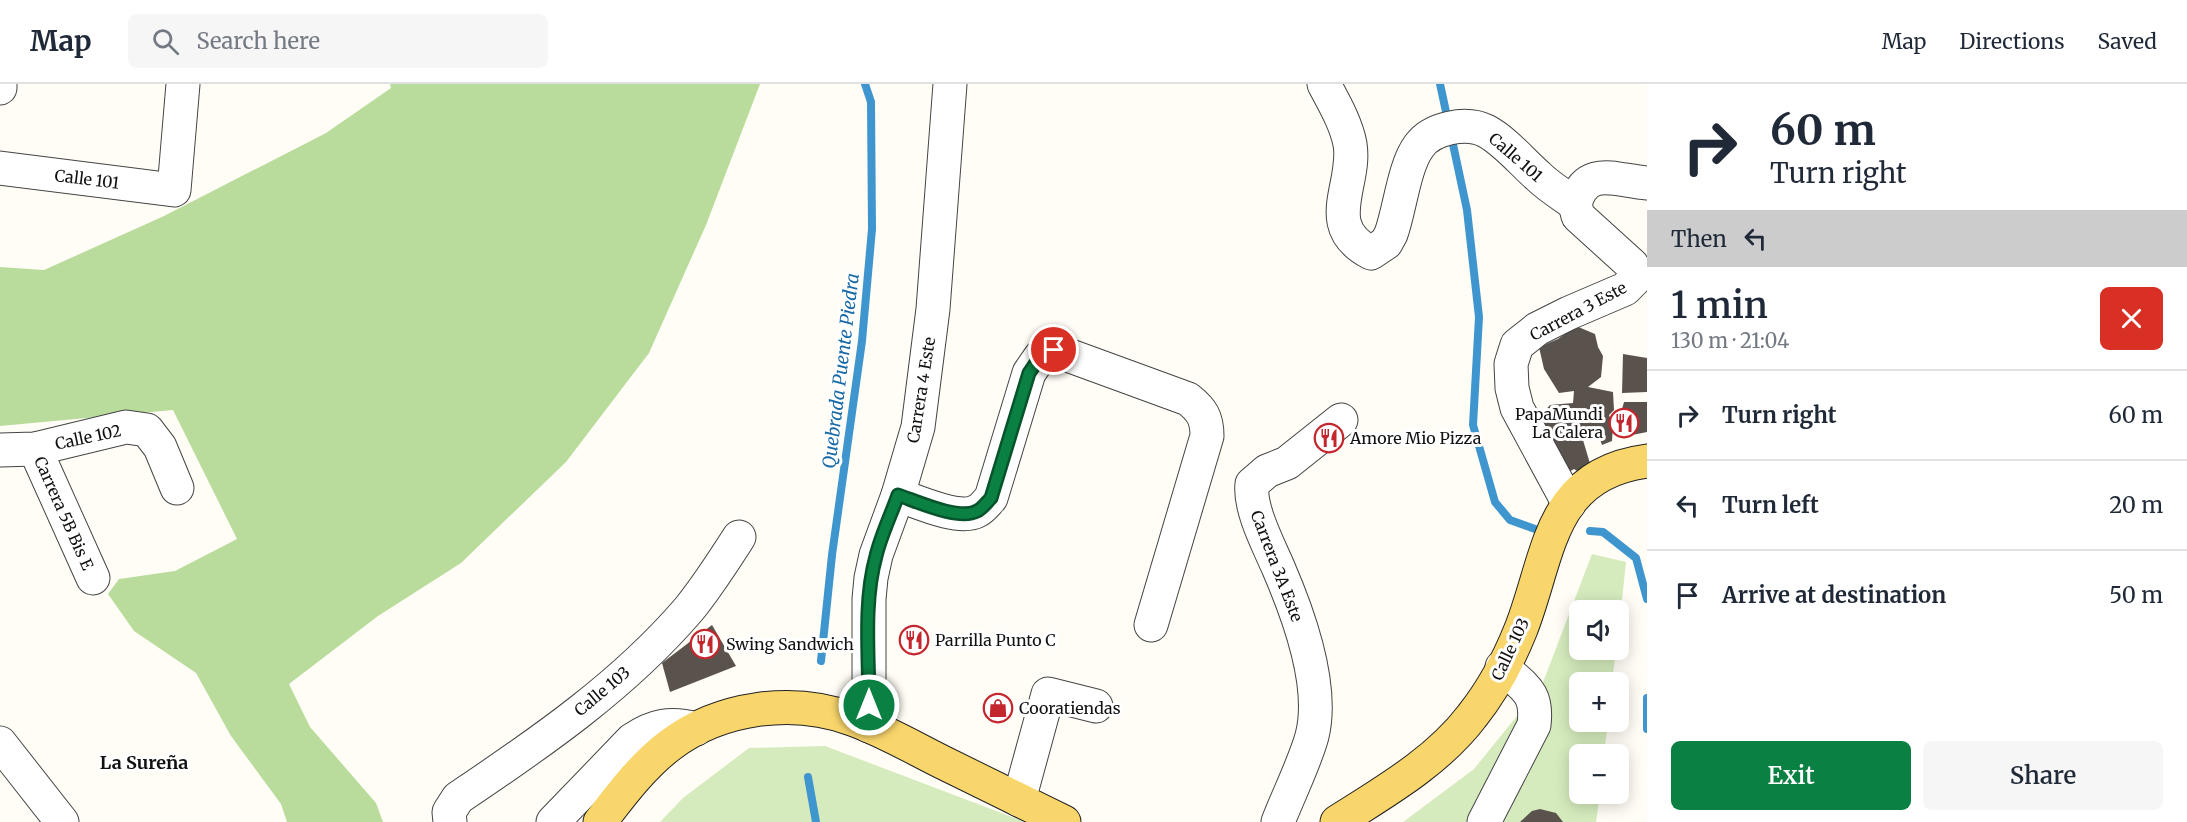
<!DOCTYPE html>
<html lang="en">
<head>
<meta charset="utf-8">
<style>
	:root { --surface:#fff; --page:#f6f6f7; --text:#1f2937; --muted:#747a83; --line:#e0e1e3; --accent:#0b8043 }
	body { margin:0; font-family:Merriweather,serif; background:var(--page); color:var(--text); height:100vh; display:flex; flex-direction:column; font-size:22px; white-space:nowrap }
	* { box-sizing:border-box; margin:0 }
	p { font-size:20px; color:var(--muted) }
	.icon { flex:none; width:33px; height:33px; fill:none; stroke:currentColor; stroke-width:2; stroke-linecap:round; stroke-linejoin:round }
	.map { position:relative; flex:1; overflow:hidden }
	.sheet { display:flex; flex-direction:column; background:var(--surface); width:540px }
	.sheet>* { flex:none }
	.guide { background:#fff; color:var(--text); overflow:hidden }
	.fabs { position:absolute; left:1569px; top:516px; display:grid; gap:12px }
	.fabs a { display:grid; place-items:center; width:60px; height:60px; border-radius:9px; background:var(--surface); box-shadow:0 3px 15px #0003; font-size:30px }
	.pin { position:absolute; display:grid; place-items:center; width:51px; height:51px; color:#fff; margin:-26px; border:3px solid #fff; border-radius:50%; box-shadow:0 2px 6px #0007 }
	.me { position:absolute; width:66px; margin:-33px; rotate:0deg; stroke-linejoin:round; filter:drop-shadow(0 0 4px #0008) }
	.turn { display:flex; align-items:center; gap:21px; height:126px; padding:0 24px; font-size:27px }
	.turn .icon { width:78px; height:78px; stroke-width:2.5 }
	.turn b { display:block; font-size:42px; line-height:51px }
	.then { display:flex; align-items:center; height:57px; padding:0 24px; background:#0003; gap:12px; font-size:22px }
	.round { display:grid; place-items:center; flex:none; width:63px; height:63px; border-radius:9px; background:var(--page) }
	.overview { display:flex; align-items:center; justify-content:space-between; height:102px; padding:0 24px }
	h1 { font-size:36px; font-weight:600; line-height:45px }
	.action { display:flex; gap:12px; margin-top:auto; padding:12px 24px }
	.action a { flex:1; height:69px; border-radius:9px; background:var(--accent); color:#fff; font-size:24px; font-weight:600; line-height:69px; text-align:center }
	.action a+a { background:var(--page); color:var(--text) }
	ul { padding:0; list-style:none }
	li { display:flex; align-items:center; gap:18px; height:90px; padding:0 24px; border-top:2px solid var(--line) }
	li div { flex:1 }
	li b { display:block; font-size:22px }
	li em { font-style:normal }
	header { display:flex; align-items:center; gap:36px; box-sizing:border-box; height:84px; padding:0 30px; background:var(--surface); border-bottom:2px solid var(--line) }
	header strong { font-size:28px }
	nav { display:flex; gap:33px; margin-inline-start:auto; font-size:21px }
	.search { width:420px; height:54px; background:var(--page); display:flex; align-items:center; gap:15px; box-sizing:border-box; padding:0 21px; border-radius:9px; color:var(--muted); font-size:22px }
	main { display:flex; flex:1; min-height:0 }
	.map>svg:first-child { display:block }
</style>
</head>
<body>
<header>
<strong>Map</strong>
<div class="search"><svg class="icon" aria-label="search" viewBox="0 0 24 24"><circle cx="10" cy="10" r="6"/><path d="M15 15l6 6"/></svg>Search here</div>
<nav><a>Map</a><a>Directions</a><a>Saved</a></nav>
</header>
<main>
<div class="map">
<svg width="1647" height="738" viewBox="0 0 1647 738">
	<rect width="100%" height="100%" fill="#fffdf5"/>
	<g fill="#d5ebbd">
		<polygon points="1592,470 1626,478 1619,544 1618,526 1580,526 1580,566 1616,566 1612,598 1580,598 1580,638 1608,638 1604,670 1580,670 1580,710 1600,710 1596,738 1403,738 1474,685 1542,601"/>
		<polygon points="825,662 1025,738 660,738 683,714 749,664"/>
	</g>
	<polygon fill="#b9dc9c" points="390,0 760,0 706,141 649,269 566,378 461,479 378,532 289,600 310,643 376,719 383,738 287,738 281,720 231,652 196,589 134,547 108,510 119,495 175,487 237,455 173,326 0,342 0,183 44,186 164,132 326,49 391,4"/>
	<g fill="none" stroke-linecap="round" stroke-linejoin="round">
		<g stroke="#3f96cf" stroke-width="8">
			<polyline points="1440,0 1448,37"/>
			<polyline points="1451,51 1467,126 1479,233 1473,341 1495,418 1510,436 1535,445"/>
			<polyline points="1590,447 1603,448 1636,474 1647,515"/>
			<polyline points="821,577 832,471 862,257 872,145 871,18 865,0"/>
			<polyline points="1647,614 1647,645"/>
			<polyline points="808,693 816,738"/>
		</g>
	</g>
	<g fill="#5a524d">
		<polygon points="1576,242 1595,250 1598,263 1603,272 1601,293 1588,303 1613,308 1614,326 1609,331 1613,341 1612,357 1602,361 1600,355 1583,356 1591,383 1582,390 1574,385 1567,389 1539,333 1550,321 1573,319 1574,307 1559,309 1544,285 1539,263 1558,255"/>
		<polygon points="1623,270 1647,274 1647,308 1622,309"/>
		<polygon points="1624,318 1647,318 1647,348 1622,353 1619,336"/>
		<polygon points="712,541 736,582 670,608 662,579"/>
		<polygon points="1540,725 1556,729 1563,738 1520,738 1532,727"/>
	</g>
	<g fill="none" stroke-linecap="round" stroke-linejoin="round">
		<g stroke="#444" stroke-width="35">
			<g id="minor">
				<path d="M1324 0C1334 19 1346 39 1350 60 1357 101 1319 142 1371 169L1386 159 1391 150C1400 125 1404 82 1419 62 1432 44 1466 37 1486 47 1505 57 1522 78 1538 92 1549 103 1563 111 1575 120"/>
				<polyline points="0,4 0,0"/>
				<polyline points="0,84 174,106 183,0"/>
				<path d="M1575 120C1586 80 1617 97 1647 99"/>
				<polyline points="35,365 93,494"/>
				<polyline points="0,366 35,365 126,343 147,346 160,363 177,404"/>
				<path d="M898 411C916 417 959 437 977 427 982 425 987 418 991 414L1029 289 1040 273 1054 266 1188 315C1202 326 1207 334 1207 352L1151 541"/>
				<polyline points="1569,420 1517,324 1512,304 1511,280 1517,261 1537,245 1569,229 1625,205 1634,196 1636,189 1632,181 1578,132 1575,120"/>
				<polyline points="869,642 869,515 871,494 876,471 898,411 918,343 933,225 950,0"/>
				<polyline points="0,659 62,738"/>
				<polyline points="1019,716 1048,610 1096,622"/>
				<path d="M450 738 449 728 458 714C540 659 624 601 689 525 707 503 723 478 739 453"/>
				<path d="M553 738 632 656C654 641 671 638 696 645"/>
				<path d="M1278 738C1288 712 1305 678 1312 652 1325 601 1298 529 1278 483 1268 460 1249 424 1252 400L1267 387 1287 379 1341 336"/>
				<path d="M1484 738 1534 641C1538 608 1525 604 1502 583"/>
			</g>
		</g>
		<g stroke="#222" stroke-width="35">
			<g id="major">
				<path d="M600 738C620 712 643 681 670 661 720 623 793 613 852 635 883 646 912 663 942 678 983 698 1023 718 1064 738"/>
				<path d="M1337 738C1384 708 1437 678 1472 632 1492 607 1509 575 1521 545 1550 471 1548 390 1647 377"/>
			</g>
		</g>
		<use href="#minor" stroke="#fff" stroke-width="33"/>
		<use href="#major" stroke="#f9d66b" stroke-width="33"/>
	</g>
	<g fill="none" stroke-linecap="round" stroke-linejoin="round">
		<g stroke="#07532c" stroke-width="15">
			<path id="route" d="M869 621C869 572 863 519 876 472 881 451 891 431 898 411 916 417 959 437 977 427 982 425 987 418 991 414L1029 289 1040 273 1054 266"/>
		</g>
		<use href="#route" stroke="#0b8043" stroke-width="10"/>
	</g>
	<defs>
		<g id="restaurant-ring" transform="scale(1.5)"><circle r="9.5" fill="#fff" stroke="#c4262e" stroke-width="1.5"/><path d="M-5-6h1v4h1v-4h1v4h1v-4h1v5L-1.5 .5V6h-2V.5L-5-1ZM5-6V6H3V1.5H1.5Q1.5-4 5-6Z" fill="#c4262e"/></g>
		<g id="shop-ring" transform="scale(1.5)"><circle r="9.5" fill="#fff" stroke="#c4262e" stroke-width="1.5"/><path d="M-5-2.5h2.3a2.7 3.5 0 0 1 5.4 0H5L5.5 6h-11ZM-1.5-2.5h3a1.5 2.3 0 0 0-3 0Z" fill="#c4262e"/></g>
	</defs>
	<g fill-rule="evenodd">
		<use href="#restaurant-ring" x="1624" y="339"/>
		<use href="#restaurant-ring" x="1329" y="354"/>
		<use href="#restaurant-ring" x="914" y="556"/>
		<use href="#restaurant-ring" x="705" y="560"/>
		<use href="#shop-ring" x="998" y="624"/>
	</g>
	<g text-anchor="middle" stroke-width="6" stroke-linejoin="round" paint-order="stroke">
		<g font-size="16" fill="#111" stroke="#fff">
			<text transform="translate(1516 73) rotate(41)" y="6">Calle 101</text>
			<text transform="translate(87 95) rotate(7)" y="6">Calle 101</text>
			<text transform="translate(1578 227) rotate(-28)" y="6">Carrera 3 Este</text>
			<text transform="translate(921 306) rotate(-81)" y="6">Carrera 4 Este</text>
			<text transform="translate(88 353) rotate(-12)" y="6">Calle 102</text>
			<text transform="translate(64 429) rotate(66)" y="6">Carrera 5B Bis E</text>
			<text transform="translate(1277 482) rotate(69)" y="6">Carrera 3A Este</text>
			<text transform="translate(1510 565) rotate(-65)" y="6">Calle 103</text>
			<text transform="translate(602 607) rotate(-40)" y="6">Calle 103</text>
		</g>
		<g font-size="16" fill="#111" stroke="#fff" text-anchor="start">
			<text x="1603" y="336" text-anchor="end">PapaMundi<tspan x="1603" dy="18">La Calera</tspan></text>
			<text x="1350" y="360">Amore Mio Pizza</text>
			<text x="935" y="562">Parrilla Punto C</text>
			<text x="726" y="566">Swing Sandwich</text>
			<text x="1019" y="630">Cooratiendas</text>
		</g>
		<g font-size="18" font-style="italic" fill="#1768a6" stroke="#fff">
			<text transform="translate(841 287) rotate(-83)" y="6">Quebrada Puente Piedra</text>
		</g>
		<g font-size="18" font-weight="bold" fill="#111" stroke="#fff">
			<text x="144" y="685">La Sureña</text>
		</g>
	</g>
</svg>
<div class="fabs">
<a><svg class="icon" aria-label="sound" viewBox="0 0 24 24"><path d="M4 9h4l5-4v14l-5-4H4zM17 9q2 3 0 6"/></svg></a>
<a>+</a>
<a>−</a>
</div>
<div class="pin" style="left:1054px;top:266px;background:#d93025"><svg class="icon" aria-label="arrive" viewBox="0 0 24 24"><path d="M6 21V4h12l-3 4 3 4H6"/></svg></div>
<svg class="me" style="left:869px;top:621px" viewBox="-20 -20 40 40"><circle r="17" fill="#0b8043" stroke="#fff" stroke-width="3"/><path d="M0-11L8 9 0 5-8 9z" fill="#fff"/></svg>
</div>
<section class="sheet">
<div class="guide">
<div class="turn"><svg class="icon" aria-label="right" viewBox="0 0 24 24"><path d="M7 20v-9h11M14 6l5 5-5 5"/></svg><div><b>60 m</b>Turn right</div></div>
<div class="then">Then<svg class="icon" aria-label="left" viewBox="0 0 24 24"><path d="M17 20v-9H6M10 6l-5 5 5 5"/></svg></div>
</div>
<div class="overview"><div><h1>1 min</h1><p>130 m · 21:04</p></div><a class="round" style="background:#d93025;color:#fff"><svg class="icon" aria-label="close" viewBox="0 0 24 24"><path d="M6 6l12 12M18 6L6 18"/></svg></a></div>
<ul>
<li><svg class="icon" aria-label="right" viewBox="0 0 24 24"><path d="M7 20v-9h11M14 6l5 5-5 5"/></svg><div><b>Turn right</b></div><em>60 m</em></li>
<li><svg class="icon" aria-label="left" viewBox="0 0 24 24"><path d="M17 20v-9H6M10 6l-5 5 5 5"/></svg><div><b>Turn left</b></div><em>20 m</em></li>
<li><svg class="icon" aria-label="arrive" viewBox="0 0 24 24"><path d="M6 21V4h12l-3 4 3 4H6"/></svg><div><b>Arrive at destination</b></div><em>50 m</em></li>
</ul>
<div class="action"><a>Exit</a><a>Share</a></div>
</section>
</main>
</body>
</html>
